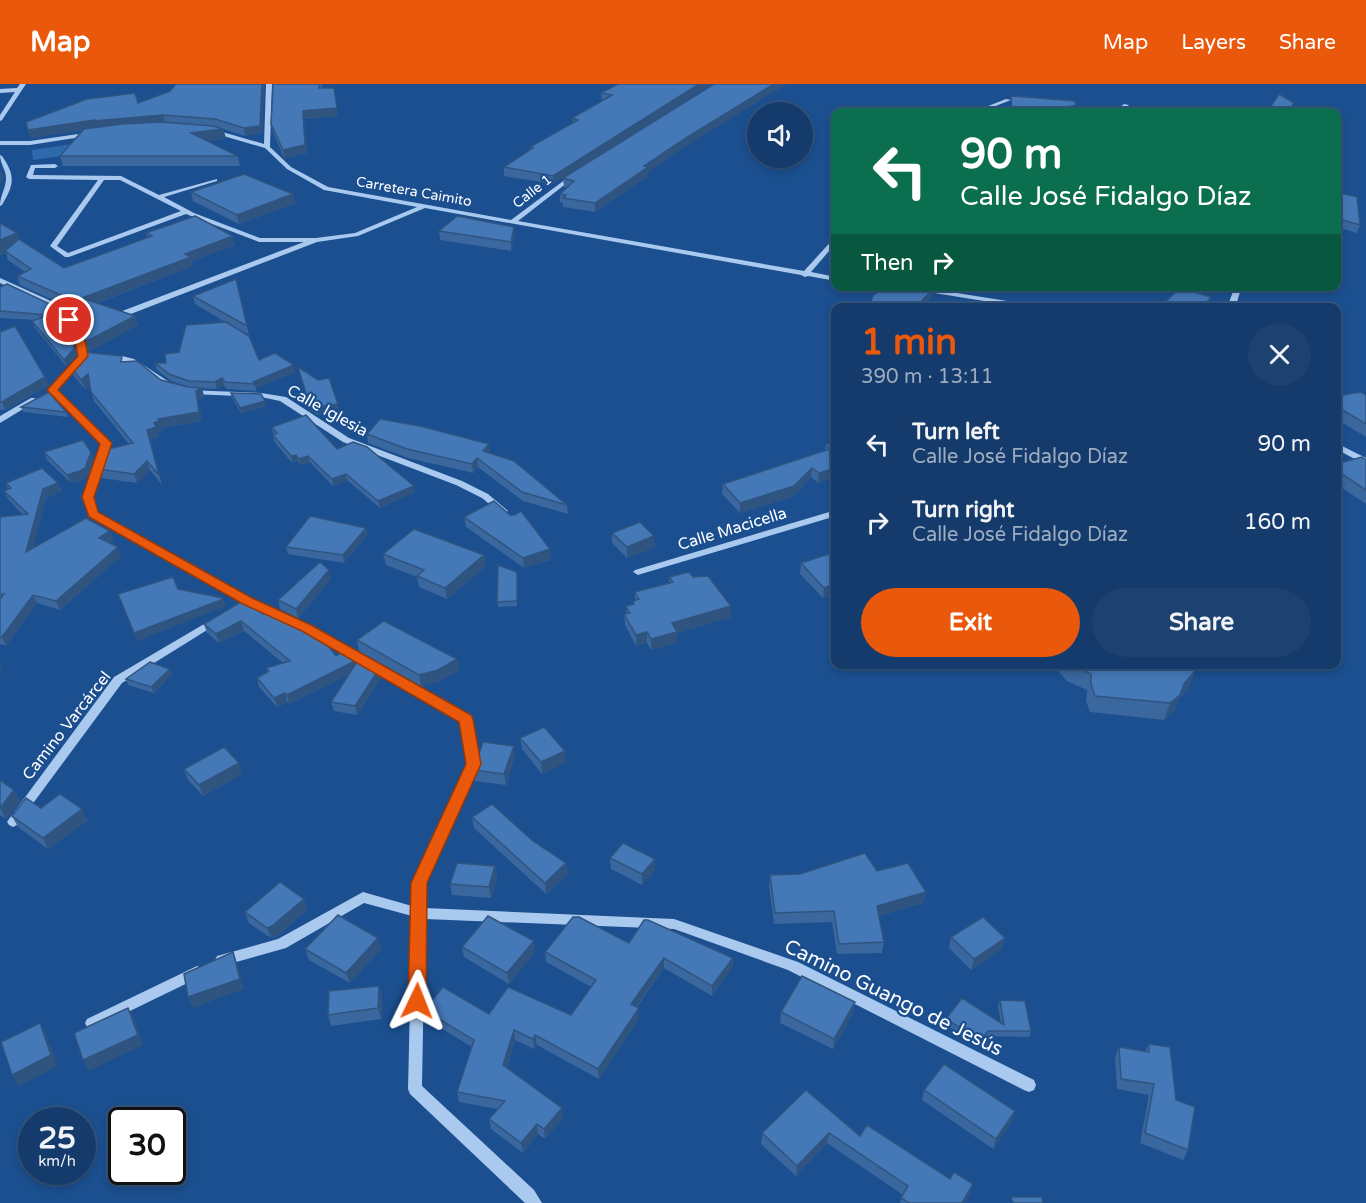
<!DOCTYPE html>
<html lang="en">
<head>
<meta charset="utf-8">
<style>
	:root { --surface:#143b6b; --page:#1d4271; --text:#f1f3f6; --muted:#9dadc1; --line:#33557e; --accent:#ea580c }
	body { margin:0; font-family:"Varela Round",sans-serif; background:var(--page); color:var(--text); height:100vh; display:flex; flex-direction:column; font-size:22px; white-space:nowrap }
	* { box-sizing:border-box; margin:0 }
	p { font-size:20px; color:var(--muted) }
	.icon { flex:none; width:33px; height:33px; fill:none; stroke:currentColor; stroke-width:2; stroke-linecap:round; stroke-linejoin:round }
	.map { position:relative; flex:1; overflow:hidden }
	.panel { position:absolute; left:831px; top:219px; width:510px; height:366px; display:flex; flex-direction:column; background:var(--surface); border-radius:12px; box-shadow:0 3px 9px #0003,0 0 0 2px var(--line) }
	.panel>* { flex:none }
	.guide { position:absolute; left:831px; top:24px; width:510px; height:183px; border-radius:12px; box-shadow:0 3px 9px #0003,0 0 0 2px var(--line); background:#0b6e4f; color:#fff; overflow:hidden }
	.controls { position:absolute; left:747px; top:18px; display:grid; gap:12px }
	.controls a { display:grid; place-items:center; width:66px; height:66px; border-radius:50%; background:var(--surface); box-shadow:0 3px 9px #0003,0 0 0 2px var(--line); font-size:30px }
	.speed { position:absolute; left:18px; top:1023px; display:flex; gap:12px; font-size:30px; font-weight:700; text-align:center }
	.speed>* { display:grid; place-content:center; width:78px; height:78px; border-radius:50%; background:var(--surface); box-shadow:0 3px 9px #0003,0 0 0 2px var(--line); line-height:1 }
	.speed small { font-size:15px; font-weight:400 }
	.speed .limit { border:3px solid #111; border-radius:9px; background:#fff; color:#111 }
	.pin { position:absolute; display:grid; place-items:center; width:51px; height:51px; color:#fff; margin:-26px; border:3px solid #fff; border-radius:50%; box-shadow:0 2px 6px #0007 }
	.me { position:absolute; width:66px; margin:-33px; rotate:2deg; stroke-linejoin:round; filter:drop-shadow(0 0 4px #0008) }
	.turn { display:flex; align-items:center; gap:21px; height:126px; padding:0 30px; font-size:27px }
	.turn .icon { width:78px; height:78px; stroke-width:2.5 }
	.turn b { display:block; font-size:42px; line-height:51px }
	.then { display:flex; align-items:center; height:57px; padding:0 30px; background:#0003; gap:12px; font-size:22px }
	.round { display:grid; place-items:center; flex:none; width:63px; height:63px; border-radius:32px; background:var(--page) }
	.summary { display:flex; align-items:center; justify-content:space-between; height:102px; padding:0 30px }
	h1 { font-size:36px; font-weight:700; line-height:45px; color:var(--accent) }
	.button { display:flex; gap:12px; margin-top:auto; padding:12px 30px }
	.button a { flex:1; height:69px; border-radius:36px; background:var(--accent); color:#fff; font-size:24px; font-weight:700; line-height:69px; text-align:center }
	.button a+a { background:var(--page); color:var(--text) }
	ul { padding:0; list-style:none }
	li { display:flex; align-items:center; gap:18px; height:78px; padding:0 30px }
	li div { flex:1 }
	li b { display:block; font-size:22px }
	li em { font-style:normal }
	header { display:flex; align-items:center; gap:36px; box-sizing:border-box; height:84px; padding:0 30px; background:var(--accent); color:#fff }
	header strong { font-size:28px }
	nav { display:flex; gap:33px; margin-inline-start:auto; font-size:21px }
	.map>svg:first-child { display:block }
</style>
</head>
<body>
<header>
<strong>Map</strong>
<nav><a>Map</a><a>Layers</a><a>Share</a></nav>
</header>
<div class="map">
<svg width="1366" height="1119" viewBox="0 0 1366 1119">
	<rect width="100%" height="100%" fill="#1b4f8f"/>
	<polygon fill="#2e69ad" points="80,59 81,69 33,76 32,66"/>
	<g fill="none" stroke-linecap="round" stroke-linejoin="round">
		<g fill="#a9c9ee" fill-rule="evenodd">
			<polygon points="20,0 26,0 2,36 0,37 0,31 15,8 0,9 0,5 17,4"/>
			<path d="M266 0H272L270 63 291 83 328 103 511 136 574 89 576 90V92L518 137 804 187 836 152V159L811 188 836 193V197L808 192 805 193 801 191 425 124 358 152 317 158 123 233H117V229L304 158H259L186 130 69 173H65L50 162 98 96 29 95 26 93 31 81 55 80 58 82 55 84H35L33 91 121 92 159 111 217 95V97L164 113 194 129 260 154H316L355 149 417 123 324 106 287 85 265 64 210 48V46L212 45 264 60ZM104 96H120L181 127 68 169 57 162Z"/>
			<polygon points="1006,15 1011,16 980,28 973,28"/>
			<polygon points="1124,20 1129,21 1120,28 1114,28"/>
			<polygon points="92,48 94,49 94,51 30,61 0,61 0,57 30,57"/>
			<path d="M0 71 2 72C16 92 14 101 2 121L0 122C0 112 5 106 6 96 7 87 0 80 0 71Z"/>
			<polygon points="0,194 62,222 82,247 87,272 57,306 110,359 93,413 97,429 252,515 311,542 470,632 480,680 425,799 425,824 674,835 798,878 1034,996 1036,1001 1034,1006 1029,1008 1024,1006 788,886 674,845 425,835 422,1002 534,1106 542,1119 525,1119 410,1010 408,1005 412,832 364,819 286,864 222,882 217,880 215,876 217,872 278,855 363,808 412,822 413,799 468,680 461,637 303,546 244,519 90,432 83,413 102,359 48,306 79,272 74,247 56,226 0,199"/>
			<polygon points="891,202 913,202 1050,224 1028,224"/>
			<polygon points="1235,202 1242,202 1235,224 1227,224"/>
			<path d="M107 271 122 272 134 275 177 303 173 305C158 301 149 290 136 282 126 277 117 276 107 275Z"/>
			<polygon points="188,306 261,309 286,313 349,354 462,397 488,410 508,427 506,429 500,429 482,414 456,401 343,358 280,317 261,313 191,310 188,310"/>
			<polygon points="31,314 34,314 38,316 0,339 0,332"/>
			<polygon points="1336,359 1366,374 1366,381 1336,365"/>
			<polygon points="836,426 836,432 641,490 638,491 633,488 635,486"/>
			<polygon points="216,533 221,536 220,538 122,599 17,741 13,743 9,741 7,738 9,735 114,593"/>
			<polygon points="197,882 202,884 204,888 202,892 97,943 92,945 87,943 85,939 87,935"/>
		</g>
	</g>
	<g fill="#3a679d">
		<polygon points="176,0 264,0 262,49 245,52 223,45 226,54 207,57 238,72 240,82 63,82 60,72 84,46 30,54 138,19 170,7"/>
		<polygon points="273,0 322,0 322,4 338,32 304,35 307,69 284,74 273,48 271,40"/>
		<polygon points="618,0 711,0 553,100 504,92 504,83 530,66 530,63 573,39 572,34 602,17 601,9"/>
		<polygon points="686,62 648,88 648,92 595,128 563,123 563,119 560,118 560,110 567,104 564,103 563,94"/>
		<polygon points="191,108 295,119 239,140 193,117"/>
		<polygon points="1336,108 1360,141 1357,149 1336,143"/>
		<polygon points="0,139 17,149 19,155 64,184 148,154 146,149 235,161 192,177 193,182 97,219 135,232 138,241 88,268 82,243 64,221 20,201 17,192 25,188 8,176 6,169 1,171 0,170"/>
		<polygon points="439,147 514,151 511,167 440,156"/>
		<polygon points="236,195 249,251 227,238 259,276 295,288 256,304 256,307 227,305 224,301 217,305 202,304 204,313 198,316 202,337 161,344 162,347 157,348 159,353 150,355 162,401 150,386 137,399 101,394 98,385 129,360 94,317 91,308 90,300 85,305 73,291 70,282 124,278 161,296 190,303 171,297 157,286 155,279 166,279 179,268 225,238 195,220 193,212"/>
		<polygon points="0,203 70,241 72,248 77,271 66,282 35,244 32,237 35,236 0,234"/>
		<polygon points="933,205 933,211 921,224 868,224 876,210"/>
		<polygon points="1163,220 1208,222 1207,224 1162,224"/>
		<polygon points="0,248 49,301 5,326 0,326"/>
		<polygon points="298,283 340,328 318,331 311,326"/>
		<polygon points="231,309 266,322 241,329 232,314"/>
		<polygon points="1366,311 1366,353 1336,335 1336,312"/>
		<polygon points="21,323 66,328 68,333 23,328"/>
		<polygon points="272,343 337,365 415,408 380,424 347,396 333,402 310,378 301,381 298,377 292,379 274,357"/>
		<polygon points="367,350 490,369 567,421 568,430 523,417 478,383 473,389 408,374 368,359"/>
		<polygon points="836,357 836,393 818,399 811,393 794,412 740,429 722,410 723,400 825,366 825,361"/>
		<polygon points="44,368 94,376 88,392 83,396 71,399 47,376"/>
		<polygon points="1366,376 1366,420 1336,400 1336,380"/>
		<polygon points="6,399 58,399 62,407 46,414 33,464 110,447 113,456 109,459 121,472 60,526 37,519 6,562 0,560 0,433 23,431 8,415 4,407 8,405"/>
		<polygon points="464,433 551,476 524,484 466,443"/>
		<polygon points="366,444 367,451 344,479 288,470 286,463"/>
		<polygon points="612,449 655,463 627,474 612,459"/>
		<polygon points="383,470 484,471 486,482 447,515 419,503 417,493 386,481"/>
		<polygon points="801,479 836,510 823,514 800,490"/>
		<polygon points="517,488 517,522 498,523 497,518"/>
		<polygon points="669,493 693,493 731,522 731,533 677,549 677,559 651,566 647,559 636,562 625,541 624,530 627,530 626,522 633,520 633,517 635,516 635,508 669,499"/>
		<polygon points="331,495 298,534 280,525 278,516"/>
		<polygon points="263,530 336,572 379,585 381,594 357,631 334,627 331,618 349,590 289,620 287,618 277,623 259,603 257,594 267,588 266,584 283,579 244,547 219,559 207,549 204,540"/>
		<polygon points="357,556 457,575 459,586 440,597 421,602 359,567"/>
		<polygon points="1059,580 1193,580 1189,604 1178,616 1174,627 1164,636 1090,628 1086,617 1087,606 1067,597 1058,587"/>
		<polygon points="170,585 172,590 154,609 128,601 126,595"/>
		<polygon points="520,654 565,667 566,678 542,690 522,665"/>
		<polygon points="515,673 506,701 475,697 473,686"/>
		<polygon points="184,685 242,690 203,712 188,696"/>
		<polygon points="0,696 20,717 6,735 0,731"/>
		<polygon points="41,724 88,736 48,765 18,743 12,732"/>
		<polygon points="472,733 533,757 566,779 568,790 546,810 474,744"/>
		<polygon points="610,774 655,775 655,786 642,801 611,785"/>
		<polygon points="495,782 497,793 491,814 452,811 450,800"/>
		<polygon points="877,787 926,808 923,819 879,832 884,858 882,869 837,870 832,838 774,840 769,802 770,791"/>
		<polygon points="304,815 307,826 276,853 271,854 249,839 245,828"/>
		<polygon points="951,853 1002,865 971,886 949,864"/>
		<polygon points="378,854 381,865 350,899 309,876 305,865"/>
		<polygon points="629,859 733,874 732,884 712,912 664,884 637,923 639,924 639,934 599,995 537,961 534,965 515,956 507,984 563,1034 545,1055 538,1050 523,1069 491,1045 489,1035 498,1025 459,1018 457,1008 472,963 427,936 424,926 489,930 571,931 591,903 546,878 545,868"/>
		<polygon points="462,863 535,868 509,900 464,873"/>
		<polygon points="379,902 382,912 381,935 331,942 328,931"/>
		<polygon points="1000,916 1031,947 1029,953 986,952 979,962 945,940 946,935 1001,939 998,922"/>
		<polygon points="855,918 853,929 833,965 780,939 781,928"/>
		<polygon points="1149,960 1176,1016 1188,1066 1183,1076 1140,1059 1149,1011 1117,1005 1115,973 1119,963 1145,967"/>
		<polygon points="806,1006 860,1052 950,1095 973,1100 970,1110 965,1119 900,1119 903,1111 827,1059 796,1092 761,1060 762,1049"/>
		<polygon points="924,1006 1015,1027 1012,1037 993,1065 922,1016"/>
	</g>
	<g fill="#305480">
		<polygon points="262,0 264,0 262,49 245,52 244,44"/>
		<polygon points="699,0 711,0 553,100 553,92"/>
		<polygon points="774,0 787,0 686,62 648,88 648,92 595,128 595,119 644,82 686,54"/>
		<polygon points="334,4 338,32 304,35 307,69 284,74 283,66 303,27"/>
		<polygon points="1076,21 1075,27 1067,28 1046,28"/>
		<polygon points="163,31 165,39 95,44 30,54 28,46 94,36"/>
		<polygon points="223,45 226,54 193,59 191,49"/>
		<polygon points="1,86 4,92 0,100 0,88"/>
		<polygon points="293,110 295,119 239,140 237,131"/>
		<polygon points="514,143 514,151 511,167 511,158"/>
		<polygon points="17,149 21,163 5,167 6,169 1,171 0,168 0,156"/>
		<polygon points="233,152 235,161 192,177 193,182 85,223 82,214 185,170"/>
		<polygon points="933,205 933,211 921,224 916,224"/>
		<polygon points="1211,213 1207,224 1202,224"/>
		<polygon points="135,232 138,241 88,268 85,258"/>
		<polygon points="70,241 72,248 77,271 66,282 64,276"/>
		<polygon points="294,281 295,288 256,304 253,298"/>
		<polygon points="88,290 91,299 85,305 81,296"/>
		<polygon points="45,293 49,301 5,326 2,318"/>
		<polygon points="222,294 224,301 217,305 215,298"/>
		<polygon points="202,304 204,313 198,316 202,337 161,344 162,347 157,348 159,353 150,355 162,401 147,346 158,335"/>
		<polygon points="265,317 266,322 241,329 240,324"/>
		<polygon points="338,320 340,328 318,331 316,323"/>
		<polygon points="1336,325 1341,325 1336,335"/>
		<polygon points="489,360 490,369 483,367"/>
		<polygon points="91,368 94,376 88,392 83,396 71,399 67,391"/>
		<polygon points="296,371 298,377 292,379 291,372"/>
		<polygon points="308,372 310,378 301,381 299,375"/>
		<polygon points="477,374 478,383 473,389 472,380"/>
		<polygon points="147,377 150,386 137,399 134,390"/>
		<polygon points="812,384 811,393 794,412 740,429 740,419"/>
		<polygon points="836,384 836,393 818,399 819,389"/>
		<polygon points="346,390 347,396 333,402 332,395"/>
		<polygon points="58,399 62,407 46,414 30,477 26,468 43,405"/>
		<polygon points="414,402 415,408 380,424 378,417"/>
		<polygon points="366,444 367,451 344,479 343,471"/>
		<polygon points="110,447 113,456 103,462 99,454"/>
		<polygon points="654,452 655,463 627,474 627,463"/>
		<polygon points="118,463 121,472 60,526 56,517"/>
		<polygon points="550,465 551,476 524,484 523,474"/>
		<polygon points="484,471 486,482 447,515 445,504"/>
		<polygon points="329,486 331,495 298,534 296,525"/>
		<polygon points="836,500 836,510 823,514 824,504"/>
		<polygon points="33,511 37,519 6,562 2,553"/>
		<polygon points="223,514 226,522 220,527 219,525 137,557 134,549"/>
		<polygon points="731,522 731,533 677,549 677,559 651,566 651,555 672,539"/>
		<polygon points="241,537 244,547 219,559 216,550"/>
		<polygon points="647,548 647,559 636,562 636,551"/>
		<polygon points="359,575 361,585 289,620 287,611"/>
		<polygon points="457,575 459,586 440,597 421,602 419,591"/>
		<polygon points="0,579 2,584 0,591"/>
		<polygon points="170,585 172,590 154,609 151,603"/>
		<polygon points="379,585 381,594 357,631 355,622"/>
		<polygon points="1195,587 1189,604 1178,616 1174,627 1164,636 1170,619 1184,600"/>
		<polygon points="285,609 287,618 277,623 274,614"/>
		<polygon points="514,662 515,673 506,701 504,690"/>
		<polygon points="565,667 566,678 542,690 541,678"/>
		<polygon points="239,679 242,690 203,712 199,701"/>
		<polygon points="14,706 20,717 6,735 0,724"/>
		<polygon points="82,725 88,736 48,765 43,754"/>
		<polygon points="655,775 655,786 642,801 642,790"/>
		<polygon points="566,779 568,790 546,810 545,799"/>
		<polygon points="495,782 497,793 491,814 489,803"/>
		<polygon points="926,808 923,819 876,833 877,822"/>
		<polygon points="304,815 307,826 276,853 271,854 267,844"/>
		<polygon points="378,854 381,865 350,899 346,889"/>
		<polygon points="1005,854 1002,865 971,886 974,875"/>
		<polygon points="534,857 535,868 509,900 507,889"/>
		<polygon points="233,868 237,879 244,905 193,924 188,913"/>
		<polygon points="664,874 664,884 631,930 631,920"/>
		<polygon points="733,874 732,884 712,912 712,902"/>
		<polygon points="379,902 382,912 381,935 378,924"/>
		<polygon points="855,918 853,929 833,965 834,955"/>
		<polygon points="128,924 134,934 143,961 89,987 83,976"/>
		<polygon points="639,924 639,934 599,995 598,985"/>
		<polygon points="40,939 46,950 58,982 19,1002 12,991"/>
		<polygon points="514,946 515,956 505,991 503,981"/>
		<polygon points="988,947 986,952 979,962 981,957"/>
		<polygon points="535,951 537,961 534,965 533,955"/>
		<polygon points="562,1024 563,1034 545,1055 544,1045"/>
		<polygon points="1015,1027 1012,1037 993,1065 996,1055"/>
		<polygon points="537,1040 538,1050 523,1069 521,1059"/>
		<polygon points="829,1049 827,1059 796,1092 797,1082"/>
		<polygon points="973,1100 970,1110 965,1119 962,1119"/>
	</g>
	<g fill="#4478b7" stroke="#305480" stroke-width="1.5">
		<polygon points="176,0 262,0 260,42 244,44 215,35 163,31 93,37 94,36 28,46 26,38 87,15 135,9 138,19 170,7"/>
		<polygon points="273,0 320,0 319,4 334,4 337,24 303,27 305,61 283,66 271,40"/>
		<polygon points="618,0 699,0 553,92 504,83 533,64 530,63 578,36 572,34 612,11 601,9"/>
		<polygon points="714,0 774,0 686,54 644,82 648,83 595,119 563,114 566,111 560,110 574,97 563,94"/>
		<polygon points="1279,10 1294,19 1288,28 1267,28"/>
		<polygon points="1013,12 1075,17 1076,21 1046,28 1012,28 1011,13"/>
		<polygon points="162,38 213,42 223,45 191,49 238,72 60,72 84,45 122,40"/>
		<polygon points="244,90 293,110 237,131 191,108"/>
		<polygon points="1336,108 1357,113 1360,141 1336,134"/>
		<polygon points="195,132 233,152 185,170 191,173 82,214 135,232 85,258 81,236 61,211 17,192 31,185 5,167 19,155 64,184 152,152 146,149"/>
		<polygon points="457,132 514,143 511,158 439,147"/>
		<polygon points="0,139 17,149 0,156"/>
		<polygon points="236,195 247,242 193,212"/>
		<polygon points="7,200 52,221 70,241 74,265 64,276 32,237 49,231 0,227 0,203"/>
		<polygon points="881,202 920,202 933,205 916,223 889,222 888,224 868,224 874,210 876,210"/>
		<polygon points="1180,204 1211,213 1202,224 1174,224 1163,220"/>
		<polygon points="1049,220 1058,224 1047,224"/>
		<polygon points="226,238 249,252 259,276 275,269 294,281 253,298 254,300 225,298 222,294 215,298 189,297 169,290 155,279 166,279 165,270 179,268 186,241"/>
		<polygon points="15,242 45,293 2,318 0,318 0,248"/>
		<polygon points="83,268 122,272 121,278 137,277 161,296 188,303 202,304 196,307 199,328 158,335 159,337 154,339 156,343 147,346 159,391 147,377 134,390 98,385 104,366 133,359 91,308 88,290 81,296 70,282"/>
		<polygon points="298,283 318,296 329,294 338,320 316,323 309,319"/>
		<polygon points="49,308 66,328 21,323"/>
		<polygon points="1361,308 1366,311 1366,340 1341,325 1336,325 1336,312"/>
		<polygon points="231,309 261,310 265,317 240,324"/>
		<polygon points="306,331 337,365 353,358 367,363 414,402 378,417 346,390 332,395 308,372 299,375 296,371 291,372 273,351 277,349 272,343"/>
		<polygon points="380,335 420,342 489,360 483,367 514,377 567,421 522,408 477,374 472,380 407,365 367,350"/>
		<polygon points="83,356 91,368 85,384 80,387 67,391 44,368"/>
		<polygon points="836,357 836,384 819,389 812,384 794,402 740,419 723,400 830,365 825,361"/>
		<polygon points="1362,373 1366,376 1366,406 1336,386 1336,380"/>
		<polygon points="42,384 58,399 43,405 26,468 86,434 110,447 99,454 118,463 56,517 33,511 2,553 0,553 0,515 4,510 0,511 0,433 28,430 4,407 11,404 6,399"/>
		<polygon points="494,417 510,431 515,431 521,427 550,465 523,474 464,433"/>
		<polygon points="310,432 366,444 343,471 286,463"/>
		<polygon points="640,438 654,452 627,463 612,449"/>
		<polygon points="414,445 484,471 445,504 417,492 424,486 383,470"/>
		<polygon points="835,468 836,500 824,504 801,479"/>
		<polygon points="320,478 329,486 296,525 278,516"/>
		<polygon points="498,481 517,488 517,517 497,518"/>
		<polygon points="689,488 693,493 708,492 731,522 672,539 677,548 651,555 647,548 636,551 624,530 630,529 626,522 634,520 633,517 639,515 635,508 673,498 669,493"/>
		<polygon points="173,493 178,505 223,514 221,516 134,549 118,510"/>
		<polygon points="244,516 263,530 269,525 291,535 329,563 336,572 346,565 379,585 355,622 331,618 359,575 287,611 285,609 274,614 257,594 269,587 266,584 290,577 241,537 216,550 204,540"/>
		<polygon points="384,537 457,575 438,586 419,591 357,556"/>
		<polygon points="150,578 170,585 151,603 126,595"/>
		<polygon points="1071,580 1193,580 1195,587 1184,600 1180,611 1170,619 1095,612 1091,600 1091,590"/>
		<polygon points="544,643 565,667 541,678 520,654"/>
		<polygon points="483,658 514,662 504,690 473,686"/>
		<polygon points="224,663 239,679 199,701 184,685"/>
		<polygon points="0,696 14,706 0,724"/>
		<polygon points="60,710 82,725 43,754 12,732 26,714 41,724"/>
		<polygon points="492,720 533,757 566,779 545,799 472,733"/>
		<polygon points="623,759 655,775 642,790 610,774"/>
		<polygon points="865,769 877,787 908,779 926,808 877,822 884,858 839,860 834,827 775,829 770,791 800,790"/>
		<polygon points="457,779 495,782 489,803 450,800"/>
		<polygon points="280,798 304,815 272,842 267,844 245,828"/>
		<polygon points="338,831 378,854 346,889 305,865"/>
		<polygon points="488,832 534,857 507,889 462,863"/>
		<polygon points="573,833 579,833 629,859 644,836 648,836 733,874 712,902 664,874 631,920 639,924 598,985 535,951 533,955 514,946 503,981 562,1024 544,1045 537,1040 521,1059 489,1035 505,1017 457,1008 474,956 424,926 443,903 489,930 508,903 571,931 596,896 545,868"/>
		<polygon points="983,833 1005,854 974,875 951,853"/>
		<polygon points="233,868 240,895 188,913 184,890"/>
		<polygon points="802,892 855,918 834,955 781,928"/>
		<polygon points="379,902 378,924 328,931 329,907"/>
		<polygon points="962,914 1004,941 1000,916 1025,917 1031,947 988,947 981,957 946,935"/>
		<polygon points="128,924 138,951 83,976 74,949"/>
		<polygon points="40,939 51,971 12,991 1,958"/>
		<polygon points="1149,960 1170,963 1176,1016 1195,1023 1188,1066 1145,1049 1154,1000 1121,995 1119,963 1149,968"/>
		<polygon points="944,980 1015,1027 996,1055 924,1006"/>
		<polygon points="806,1006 860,1052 867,1041 950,1095 954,1088 973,1100 962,1119 909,1119 901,1114 908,1102 829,1049 797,1082 762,1049"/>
		<polygon points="1011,1113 1042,1113 1043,1119 1013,1119"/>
	</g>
	<polygon fill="#ea580c" stroke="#983908" stroke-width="1.5" points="65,233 72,233 83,247 88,272 58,306 112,359 94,413 98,428 252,514 311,541 471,631 473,635 481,680 427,799 426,917 423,923 417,925 411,923 408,917 411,799 466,680 459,638 302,547 243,520 89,433 82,413 100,360 47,306 78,272 73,248 64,236"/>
	<g text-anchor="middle" stroke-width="4.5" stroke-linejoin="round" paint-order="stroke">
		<g font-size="14" fill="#fff" stroke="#1b4f8f">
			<text transform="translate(414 107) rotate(10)" y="5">Carretera Caimito</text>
			<text transform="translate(532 107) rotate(-38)" y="5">Calle 1</text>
		</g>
		<g font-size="16" fill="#fff" stroke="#1b4f8f">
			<text transform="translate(328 326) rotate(29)" y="6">Calle Iglesia</text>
			<text transform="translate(732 444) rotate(-17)" y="6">Calle Macicella</text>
			<text transform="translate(66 641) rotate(-52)" y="6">Camino Varcárcel</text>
		</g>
		<g font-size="20" fill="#fff" stroke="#1b4f8f">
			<text transform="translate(894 913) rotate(26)" y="7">Camino Guango de Jesús</text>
		</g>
	</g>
</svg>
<div class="controls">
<a><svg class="icon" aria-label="sound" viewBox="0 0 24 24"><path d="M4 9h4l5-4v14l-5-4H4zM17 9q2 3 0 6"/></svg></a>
</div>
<div class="speed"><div>25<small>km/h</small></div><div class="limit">30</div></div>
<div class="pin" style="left:69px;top:236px;background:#d93025"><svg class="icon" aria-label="arrive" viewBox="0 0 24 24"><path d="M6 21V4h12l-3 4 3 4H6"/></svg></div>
<svg class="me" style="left:417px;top:917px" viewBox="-20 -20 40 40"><path d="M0-17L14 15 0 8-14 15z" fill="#ea580c" stroke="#fff" stroke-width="4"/></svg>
<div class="guide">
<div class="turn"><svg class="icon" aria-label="left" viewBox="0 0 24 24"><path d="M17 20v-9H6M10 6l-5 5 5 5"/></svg><div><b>90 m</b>Calle José Fidalgo Díaz</div></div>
<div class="then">Then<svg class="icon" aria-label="right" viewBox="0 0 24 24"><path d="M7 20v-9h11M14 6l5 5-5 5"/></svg></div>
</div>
<section class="panel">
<div class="summary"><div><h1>1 min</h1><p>390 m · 13:11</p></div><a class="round"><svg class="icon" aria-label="close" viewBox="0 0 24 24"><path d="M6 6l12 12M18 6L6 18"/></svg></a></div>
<ul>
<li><svg class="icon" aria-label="left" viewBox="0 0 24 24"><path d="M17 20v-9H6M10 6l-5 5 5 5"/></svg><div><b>Turn left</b><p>Calle José Fidalgo Díaz</p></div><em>90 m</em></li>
<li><svg class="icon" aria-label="right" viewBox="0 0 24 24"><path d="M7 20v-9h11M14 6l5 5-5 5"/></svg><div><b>Turn right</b><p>Calle José Fidalgo Díaz</p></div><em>160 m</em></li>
</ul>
<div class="button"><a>Exit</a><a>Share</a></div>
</section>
</div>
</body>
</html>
